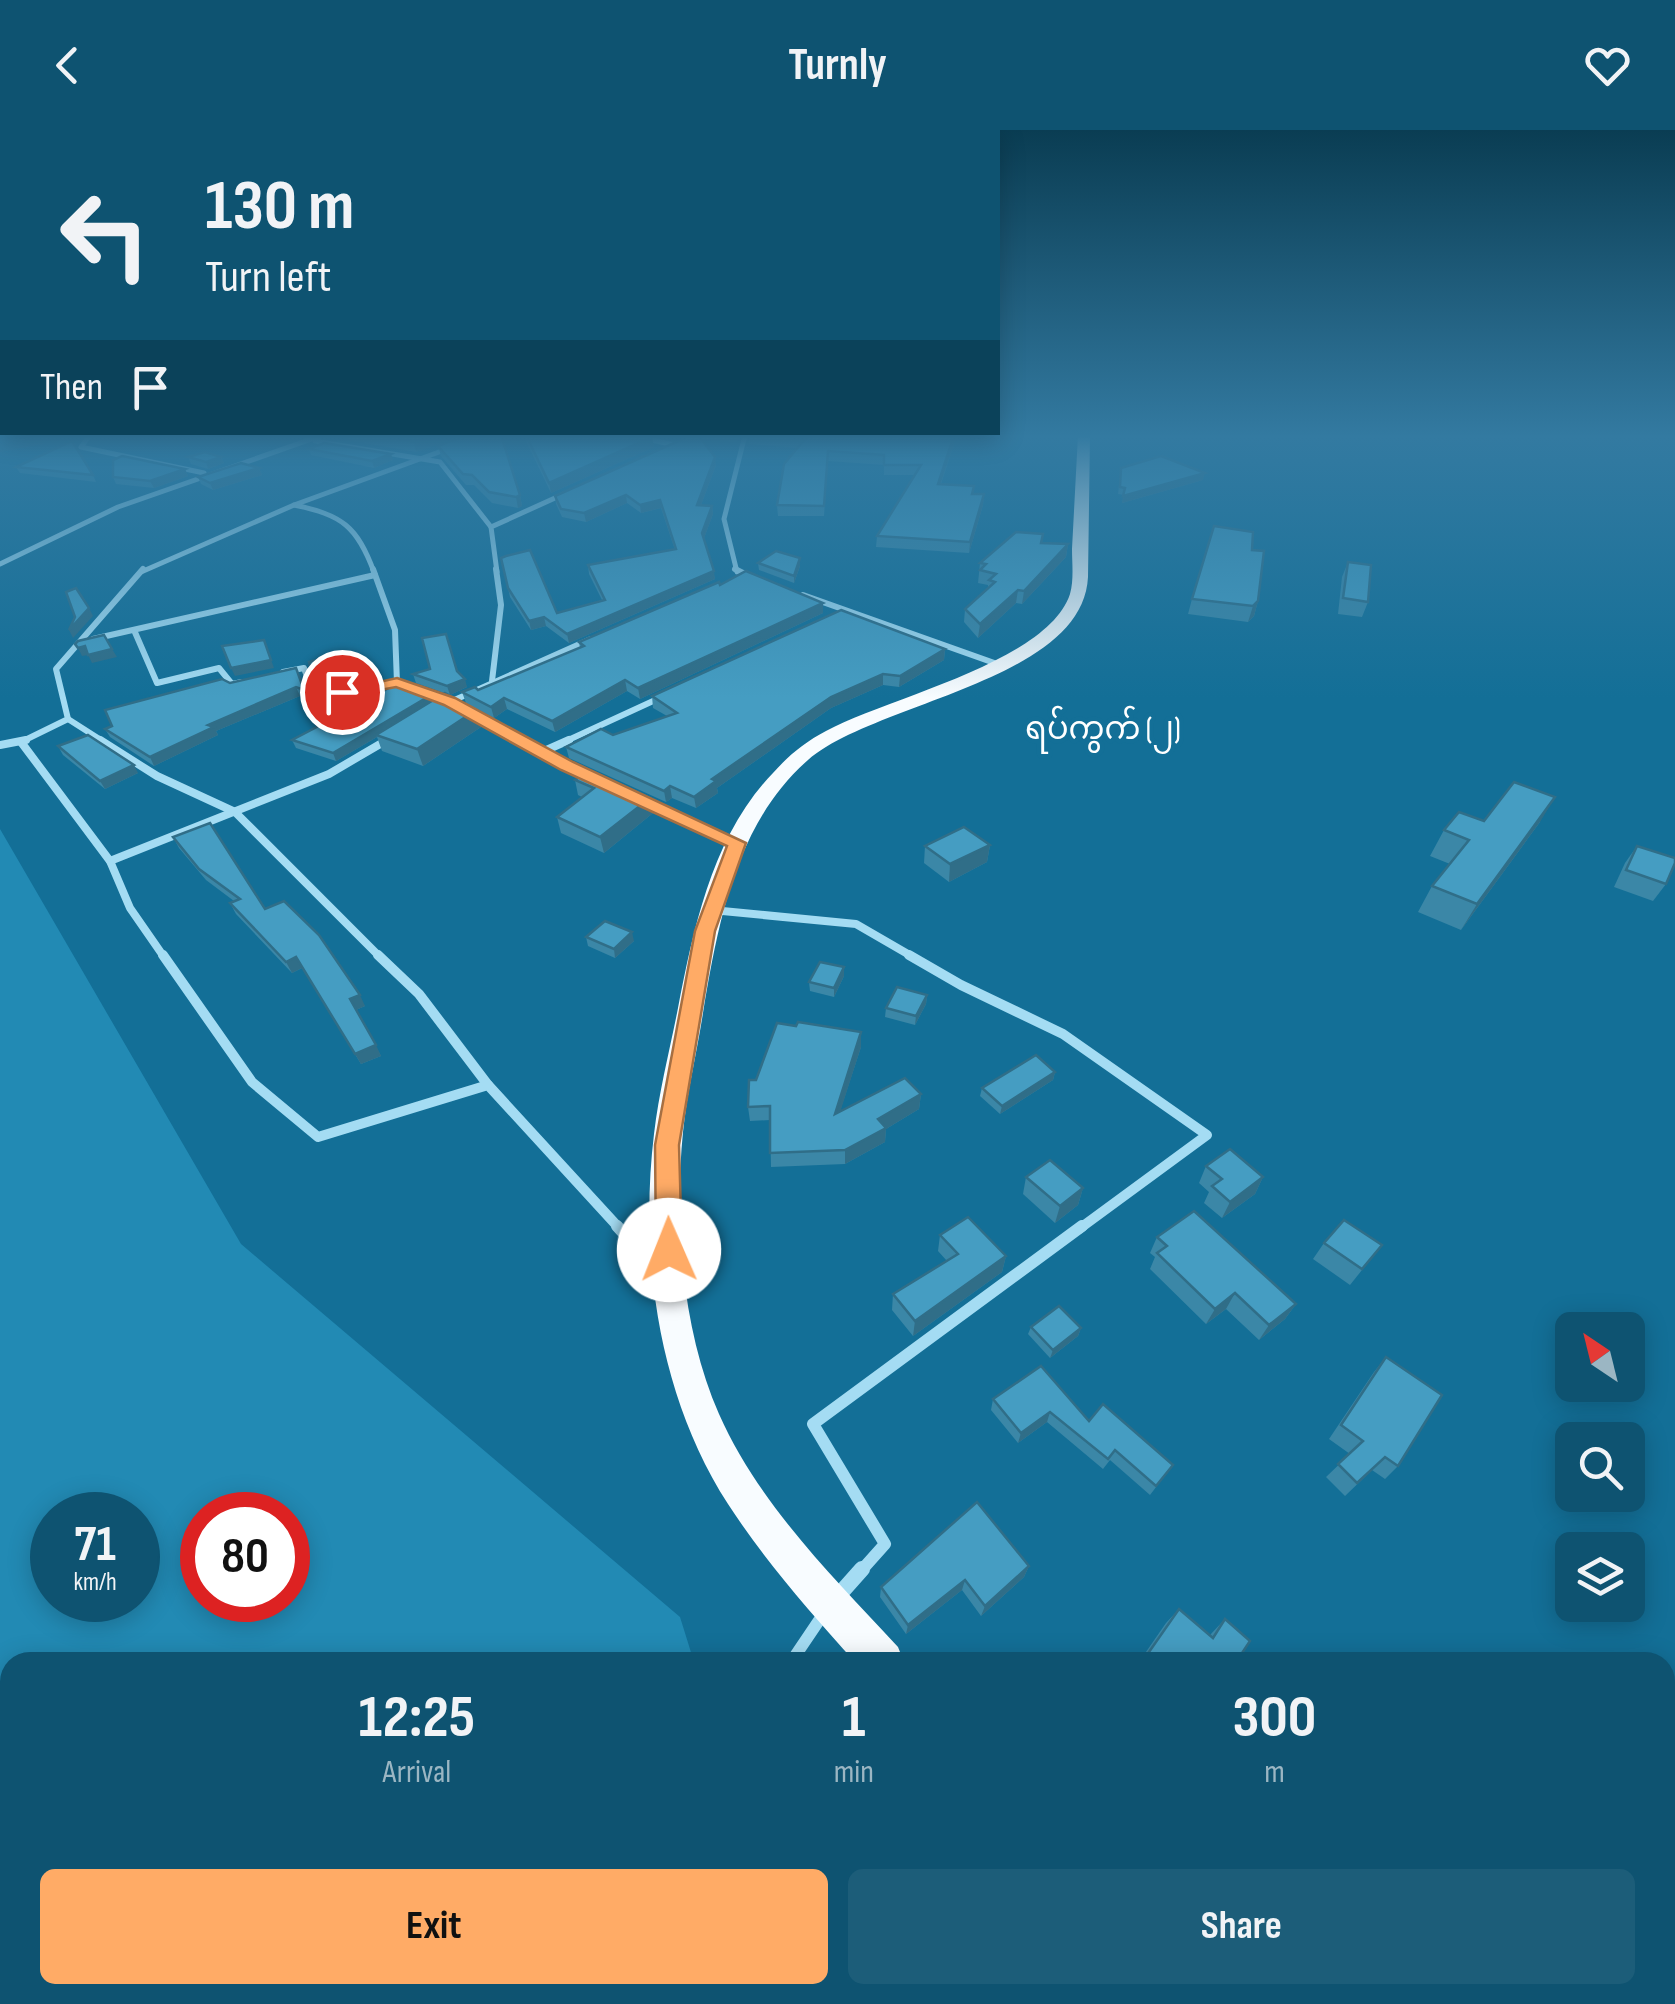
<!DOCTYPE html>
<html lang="en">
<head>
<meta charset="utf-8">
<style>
	:root { --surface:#0e5371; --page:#1c5d79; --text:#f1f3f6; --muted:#9bb6c3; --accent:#ffab66 }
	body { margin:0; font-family:"Sofia Sans Condensed","Noto Sans Myanmar",sans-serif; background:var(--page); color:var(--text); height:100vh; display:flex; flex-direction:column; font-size:38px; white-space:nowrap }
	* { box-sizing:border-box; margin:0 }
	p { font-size:32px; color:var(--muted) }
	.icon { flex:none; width:55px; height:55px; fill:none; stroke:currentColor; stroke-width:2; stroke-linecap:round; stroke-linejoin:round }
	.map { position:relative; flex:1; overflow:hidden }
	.side { position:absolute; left:0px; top:1522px; width:1675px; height:352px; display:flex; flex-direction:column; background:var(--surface); border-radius:30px 30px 0 0; box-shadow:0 5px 25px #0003 }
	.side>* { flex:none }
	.top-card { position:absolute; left:0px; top:0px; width:1000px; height:305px; box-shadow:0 5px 25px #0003; background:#0e5371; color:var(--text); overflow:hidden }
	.needle { width:65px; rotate:325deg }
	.tools { position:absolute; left:1555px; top:1182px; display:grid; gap:20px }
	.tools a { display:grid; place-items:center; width:90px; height:90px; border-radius:15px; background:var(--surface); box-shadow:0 5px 25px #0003; font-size:50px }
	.speed { position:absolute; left:30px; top:1362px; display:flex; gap:20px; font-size:50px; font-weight:700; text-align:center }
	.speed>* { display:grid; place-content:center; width:130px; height:130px; border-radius:50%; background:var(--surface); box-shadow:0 5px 25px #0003; line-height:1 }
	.speed small { font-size:25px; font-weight:400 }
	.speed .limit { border:15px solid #d22; background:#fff; color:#111 }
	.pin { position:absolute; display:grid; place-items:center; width:85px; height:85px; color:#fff; margin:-42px; border:5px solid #fff; border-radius:50%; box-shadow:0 2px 10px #0007 }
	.me { position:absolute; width:110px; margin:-55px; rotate:359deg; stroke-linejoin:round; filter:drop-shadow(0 0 8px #0008) }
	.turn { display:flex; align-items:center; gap:35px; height:210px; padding:0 40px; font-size:45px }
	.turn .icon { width:130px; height:130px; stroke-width:2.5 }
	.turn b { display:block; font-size:70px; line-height:85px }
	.then { display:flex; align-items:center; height:95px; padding:0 40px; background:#0003; gap:20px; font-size:38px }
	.eta { display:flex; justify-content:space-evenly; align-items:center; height:170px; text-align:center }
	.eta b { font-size:60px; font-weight:700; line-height:70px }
	.action { display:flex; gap:20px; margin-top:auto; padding:20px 40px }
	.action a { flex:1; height:115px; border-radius:15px; background:var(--accent); color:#111; font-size:40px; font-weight:700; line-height:115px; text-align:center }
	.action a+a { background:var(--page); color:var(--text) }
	header { display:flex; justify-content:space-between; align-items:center; height:130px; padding:0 40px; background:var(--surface); font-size:45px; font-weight:700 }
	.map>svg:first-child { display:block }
</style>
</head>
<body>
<header><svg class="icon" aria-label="back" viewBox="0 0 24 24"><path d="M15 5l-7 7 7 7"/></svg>Turnly<svg class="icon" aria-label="heart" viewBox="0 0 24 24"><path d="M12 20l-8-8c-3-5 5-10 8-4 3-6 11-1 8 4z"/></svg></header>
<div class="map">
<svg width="1675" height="1874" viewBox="0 0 1675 1874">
	<rect width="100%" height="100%" fill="#136f97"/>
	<path fill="#228ab4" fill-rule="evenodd" d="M0 699 241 1114 680 1487 694 1532H10V1865H795L798 1874H0ZM52 1385H138V1470H52ZM202 1385H288V1470H202Z"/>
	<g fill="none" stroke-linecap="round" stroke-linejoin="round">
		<g stroke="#a4dcf3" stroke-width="12">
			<polyline points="791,1532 822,1486"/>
			<polyline points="579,1874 584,1865"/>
		</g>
		<g stroke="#a4dcf3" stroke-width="5">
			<polyline points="90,305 81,317 204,343"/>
			<polyline points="628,305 675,315"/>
			<polyline points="315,311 440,332 491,397"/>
			<path d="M294 375C342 385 357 396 374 442"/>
			<polyline points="0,434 118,377 323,305"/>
			<polyline points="141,442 294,375 450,318"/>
			<polyline points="497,442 491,397 566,363"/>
			<polyline points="737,442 724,389 745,305"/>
		</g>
		<g stroke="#a4dcf3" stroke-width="6">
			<polyline points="373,439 395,500 397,553 450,572 591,509"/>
			<polyline points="735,439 749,446"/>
			<polyline points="803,465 1000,535"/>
			<polyline points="134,500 157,553 219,538 232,554 242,552"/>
			<polyline points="93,509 375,445"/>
			<polyline points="283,542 304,538 314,567 330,564"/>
			<polyline points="492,551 501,475 496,439"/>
			<polyline points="347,561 397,553"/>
			<polyline points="467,581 525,612"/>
			<polyline points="68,589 104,612"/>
			<polyline points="21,612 68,589 56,539 143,439"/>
			<polyline points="383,612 388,609"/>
			<polyline points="564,612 664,566"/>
		</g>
		<g stroke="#a4dcf3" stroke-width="8">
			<polyline points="100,610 157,646 235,682 380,827"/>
			<polyline points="521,610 593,648"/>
			<polyline points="21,612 110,731 130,778 164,827"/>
			<polyline points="0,615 26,610"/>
			<polyline points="542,622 569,610"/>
			<polyline points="640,669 737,713"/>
			<polyline points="110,731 329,644 387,610"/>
			<polyline points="712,780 856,794 913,827"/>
		</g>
		<g stroke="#a4dcf3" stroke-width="10">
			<polyline points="163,825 252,952 318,1007 488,955 620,1099"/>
			<polyline points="378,825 419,864 488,955"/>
			<polyline points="909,825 961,855 1063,904 1207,1005 1079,1099"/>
		</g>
		<g stroke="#a4dcf3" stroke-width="12">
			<polyline points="617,1096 658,1141"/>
			<polyline points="860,1442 885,1414 813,1294 1082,1096"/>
		</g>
		<polyline stroke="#a4dcf3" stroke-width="16" points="838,1466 862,1439"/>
		<g fill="#f8fcff" fill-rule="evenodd">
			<path d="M1078 305H1090L1088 447C1083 551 875 572 808 630 736 693 718 793 703 883 697 922 687 962 683 1002 674 1092 682 1200 719 1284 759 1374 832 1446 898 1517L904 1532H855C810 1482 765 1431 728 1374 659 1267 639 1129 654 1004 659 961 670 919 678 878 694 796 713 705 773 643 788 626 805 612 826 601 887 568 1048 532 1070 464 1074 450 1072 433 1072 419 1074 381 1076 343 1078 305Z"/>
			<polygon points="1169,1865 1223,1865 1227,1874 1173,1874"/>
		</g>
	</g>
	<g fill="#3b87a7">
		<polygon points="346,305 462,305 416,322 347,310"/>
		<polygon points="523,305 646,305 654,317 551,363"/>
		<polygon points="692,305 739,305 737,312 701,309 716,335 701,375 712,376 713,384 704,408 715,449 569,513 546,496 531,500 510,467 501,428 557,483 602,470 589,444 588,435 675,420 661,378 641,383 627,373 586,392 562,387 556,374 555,366"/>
		<polygon points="749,305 957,305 941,354 973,364 984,364 983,375 969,423 876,417 877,406 914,345 884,345 884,335 828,331 824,386 778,386 777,375 797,318 749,314"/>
		<polygon points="1119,305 1198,305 1198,306"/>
		<polygon points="503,311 520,365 522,376 518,378 492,373 474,355 466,355 441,326 438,316"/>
		<polygon points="309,319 393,330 374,338 311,325"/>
		<polygon points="188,327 221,327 224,333 208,339 191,334"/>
		<polygon points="16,337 93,345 96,352 20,343"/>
		<polygon points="259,338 262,345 213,360 201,354 198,347"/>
		<polygon points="1121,338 1203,350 1122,373 1124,365 1118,364"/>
		<polygon points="185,339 188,346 154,358 116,354 113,347"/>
		<polygon points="1043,404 1042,413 1068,414 1066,427 1022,474 1016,473 978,508 964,492 965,479 988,458 988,455 978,453 980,433"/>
		<polygon points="1252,420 1258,471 1254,486 1248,492 1188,484 1192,469"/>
		<polygon points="1348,432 1368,472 1362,487 1338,484 1342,447"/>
		<polygon points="758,433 800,436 794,453 759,440"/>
		<polygon points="720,455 823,483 640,569 627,561 555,602 507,579 494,588 466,573 462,562 478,560 580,518 579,512"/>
		<polygon points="945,519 944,530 899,557 883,555 831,578 717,658 718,663 696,678 672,668 666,672 569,628 566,617 613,605 667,586 653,578 652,566"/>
		<polygon points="296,538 307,568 300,566 216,601 218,605 154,636 110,607 105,599 230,553"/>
		<polygon points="457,541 467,557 450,565 416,553 413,544"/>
		<polygon points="317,565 364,572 431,565 433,571 476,580 481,597 423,636 382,621 377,607 336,631 296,618 292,610 345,582 320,573"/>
		<polygon points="58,616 138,643 105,659 63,625"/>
		<polygon points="575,650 653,683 604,723 561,703 557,687 582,667 578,665"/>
		<polygon points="1540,692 1461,800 1418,782 1432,756 1450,734 1430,726 1444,700"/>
		<polygon points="173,707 265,779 365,876 356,880 381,926 361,934 302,838 292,843 236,784 230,773 234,771 206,750 179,718"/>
		<polygon points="990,715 987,732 949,752 924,733 925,716"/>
		<polygon points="1637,716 1666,754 1653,771 1614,757 1625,733"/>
		<polygon points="586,807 634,811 615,828 588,816"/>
		<polygon points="844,846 834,867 810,861 809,852"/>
		<polygon points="927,865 926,874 915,895 885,887 886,878"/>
		<polygon points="861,917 840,981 921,964 919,979 886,999 885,1012 845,1034 771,1037 770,990 750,991 748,977 756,950"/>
		<polygon points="1055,942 1053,950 1000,984 980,966 982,958"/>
		<polygon points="1206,1036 1263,1047 1255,1064 1222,1088 1204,1073 1209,1062 1199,1053"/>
		<polygon points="1026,1047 1083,1058 1078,1075 1055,1093 1023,1064"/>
		<polygon points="940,1105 1006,1126 1002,1142 913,1206 892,1180 893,1164 947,1131 938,1121"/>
		<polygon points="1157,1107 1296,1174 1285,1189 1259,1210 1226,1179 1206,1194 1150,1139 1155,1127 1150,1123"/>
		<polygon points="1324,1113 1382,1115 1350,1155 1313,1129"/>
		<polygon points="1031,1197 1081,1198 1078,1206 1050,1228 1028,1204"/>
		<polygon points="1386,1227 1398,1336 1385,1349 1372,1340 1345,1366 1326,1347 1350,1324 1329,1309 1374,1242"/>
		<polygon points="993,1269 1089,1291 1173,1335 1150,1365 1110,1330 1103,1339 1047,1292 1018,1313 991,1280"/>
		<polygon points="1029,1436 1024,1447 981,1486 962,1460 906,1504 880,1467 881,1457"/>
		<polygon points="1179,1479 1210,1505 1225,1489 1238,1529 1241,1532 1139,1532 1166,1493"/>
		<polygon points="1511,1865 1665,1865 1675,1874 1520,1874"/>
	</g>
	<g fill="#306e88">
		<polygon points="31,305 68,305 69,306 42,311 43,314 0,322 0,311"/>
		<polygon points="432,305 462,305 416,322 414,312"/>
		<polygon points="501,305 518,305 502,312"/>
		<polygon points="954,305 957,305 937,364 938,354"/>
		<polygon points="652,307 654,317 551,363 549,353"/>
		<polygon points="391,324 393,330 374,338 372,331"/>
		<polygon points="221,327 224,333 208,339 206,332"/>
		<polygon points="715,327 716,335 698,383 697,375"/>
		<polygon points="259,338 262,345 213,360 210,353"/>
		<polygon points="185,339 188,346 154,358 150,351"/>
		<polygon points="1205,343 1203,350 1122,373 1123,366"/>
		<polygon points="984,364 983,375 969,423 970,412"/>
		<polygon points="520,365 522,376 518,378 516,367"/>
		<polygon points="626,365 627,373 586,392 584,383"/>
		<polygon points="660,370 661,378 641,383 640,375"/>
		<polygon points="712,376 713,384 703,411 702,403"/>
		<polygon points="1068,414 1066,427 1022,474 1024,461"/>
		<polygon points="800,428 800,436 794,453 794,446"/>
		<polygon points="714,441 715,449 569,513 567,504"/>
		<polygon points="1018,460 1016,473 978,508 980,494"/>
		<polygon points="1258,471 1254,486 1248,492 1253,476"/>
		<polygon points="823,473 823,483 640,569 638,558"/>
		<polygon points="89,478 93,486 73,508 69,500"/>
		<polygon points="544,487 546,496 531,500 529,491"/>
		<polygon points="264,510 274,538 235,546 231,538"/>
		<polygon points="85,516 112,519 117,527 92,533 88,525 82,526 78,518"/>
		<polygon points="945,519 944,530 899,557 900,546"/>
		<polygon points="883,544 883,555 831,578 717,658 718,663 696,678 694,667 712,649 831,567"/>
		<polygon points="347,546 350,554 319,559 315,551"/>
		<polygon points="465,549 467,557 450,565 447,556"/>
		<polygon points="625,550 627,561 555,602 552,591"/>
		<polygon points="296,557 300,566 216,601 218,605 154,636 150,627 208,595"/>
		<polygon points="431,565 434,574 376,605 377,607 336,631 333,623"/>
		<polygon points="504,568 507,579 494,588 491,577"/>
		<polygon points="476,580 481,597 423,636 417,619"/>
		<polygon points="134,635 138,643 105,659 100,651"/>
		<polygon points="670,656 672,668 666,672 664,661"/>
		<polygon points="1555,667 1540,692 1461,800 1477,774"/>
		<polygon points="650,668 653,683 604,723 600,707"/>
		<polygon points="990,715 987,732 949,752 950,734"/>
		<polygon points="632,802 634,811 615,828 614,819"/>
		<polygon points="296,827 302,838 292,843 286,832"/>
		<polygon points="844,837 844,846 834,867 834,858"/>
		<polygon points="360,865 365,876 356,880 350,869"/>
		<polygon points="927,865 926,874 915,895 916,886"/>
		<polygon points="861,902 861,917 835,998 835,984"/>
		<polygon points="376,915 381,926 361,934 355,924"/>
		<polygon points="1055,942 1053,950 1000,984 1002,976"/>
		<polygon points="921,964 919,979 886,999 885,1012 845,1034 845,1020 878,989"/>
		<polygon points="1263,1047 1255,1064 1222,1088 1230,1072"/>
		<polygon points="1083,1058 1078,1075 1055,1093 1060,1076"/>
		<polygon points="1006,1126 1002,1142 913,1206 915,1191"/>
		<polygon points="1235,1163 1226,1179 1206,1194 1215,1179"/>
		<polygon points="1296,1174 1285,1189 1259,1210 1269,1195"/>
		<polygon points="1081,1198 1078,1206 1050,1228 1053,1220"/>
		<polygon points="1050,1282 1047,1292 1018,1313 1021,1303"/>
		<polygon points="1029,1436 1024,1447 981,1486 985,1476"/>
		<polygon points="965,1450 962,1460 906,1504 908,1495"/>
	</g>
	<g fill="#459dc2" stroke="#306e88" stroke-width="2.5">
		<polygon points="0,305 31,305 0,311"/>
		<polygon points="376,305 432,305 414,312"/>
		<polygon points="466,305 501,305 520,365 516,367 489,362 472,345 463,344 438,316"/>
		<polygon points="526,305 646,305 652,307 549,353"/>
		<polygon points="692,305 698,305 715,327 697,375 712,376 702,403 714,441 567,504 544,487 529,491 508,458 501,428 506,426 530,420 557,483 605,470 588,435 676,419 660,370 640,375 626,365 584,383 561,379 555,366"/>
		<polygon points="766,305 954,305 938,354 974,356 972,364 984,364 970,412 877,406 921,335 884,335 884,325 828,321 824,376 777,375 784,334 805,309"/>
		<polygon points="72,311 93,345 16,337"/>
		<polygon points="324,313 391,324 372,331 309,319"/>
		<polygon points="205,322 221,327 206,332 188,327"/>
		<polygon points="122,326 185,339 150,351 113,347 113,330"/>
		<polygon points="1161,326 1205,343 1123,366 1125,358 1120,357 1121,338"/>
		<polygon points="241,333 259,338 210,353 198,347"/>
		<polygon points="1214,396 1253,402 1252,420 1264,421 1258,471 1253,476 1192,469"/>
		<polygon points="1016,402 1043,404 1041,413 1068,414 1024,461 1018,460 980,494 965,479 995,452 989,450 996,444 980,440 986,434 980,433"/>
		<polygon points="776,421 800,428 794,446 758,433"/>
		<polygon points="1348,432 1371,435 1368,472 1343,468"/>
		<polygon points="746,441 823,473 638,558 625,550 552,591 504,568 491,577 462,562 475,557 478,560 584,516 579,512 719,452 720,455"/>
		<polygon points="76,458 89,478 69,500 75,487 66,462"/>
		<polygon points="841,480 945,519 900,546 883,544 831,567 712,649 716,651 694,667 670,656 664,661 566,617 601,599 613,605 677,583 652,566"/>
		<polygon points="446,504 457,541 465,549 447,556 413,544 430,539 422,508"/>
		<polygon points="104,505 112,519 88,525 85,516 78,518 75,514 78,511"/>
		<polygon points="264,510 271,530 231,538 222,516"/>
		<polygon points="338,525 347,546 315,551 309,532"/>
		<polygon points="296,538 304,560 296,557 208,595 214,597 150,627 105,599 112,596 105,580 222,549 230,553"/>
		<polygon points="397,553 431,565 333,623 292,610 353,578 317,565 355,558 364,572"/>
		<polygon points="445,563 476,580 417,619 376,605"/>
		<polygon points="88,605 134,635 100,651 58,616"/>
		<polygon points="589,640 650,668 600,707 557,687 594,658 575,650"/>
		<polygon points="1514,652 1555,667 1477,774 1432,756 1469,710 1444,700 1459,682 1484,691"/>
		<polygon points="210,693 265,779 284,771 319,805 360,865 350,869 376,915 355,924 296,827 286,832 230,773 240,769 199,739 173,707"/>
		<polygon points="964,697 990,715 950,734 925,716"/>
		<polygon points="1637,716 1675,728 1675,733 1666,754 1626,740"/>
		<polygon points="605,791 632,802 614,819 586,807"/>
		<polygon points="820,832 844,837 834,858 809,852"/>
		<polygon points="897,857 927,865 916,886 886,878"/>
		<polygon points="798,892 861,902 835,984 905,948 921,964 878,989 886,998 845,1020 770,1023 770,976 748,977 749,950 756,950 777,893 796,896"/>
		<polygon points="1036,925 1055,942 1002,976 982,958"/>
		<polygon points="1230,1019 1263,1047 1230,1072 1212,1056 1222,1049 1206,1036"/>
		<polygon points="1050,1030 1083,1058 1060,1076 1026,1047"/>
		<polygon points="1194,1081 1296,1174 1269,1195 1235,1163 1215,1179 1157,1123 1167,1116 1157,1107"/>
		<polygon points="968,1087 1006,1126 915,1191 893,1164 958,1124 940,1105"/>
		<polygon points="1344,1090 1382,1115 1362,1139 1324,1113"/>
		<polygon points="1059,1176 1081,1198 1053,1220 1031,1197"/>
		<polygon points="1386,1227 1442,1265 1398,1336 1385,1327 1357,1353 1338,1334 1363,1311 1341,1295"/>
		<polygon points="1041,1236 1089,1291 1103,1274 1173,1335 1156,1356 1115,1320 1108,1329 1050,1282 1021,1303 993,1269"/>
		<polygon points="977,1372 1029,1436 985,1476 965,1450 908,1495 881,1457"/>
		<polygon points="1179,1479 1213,1508 1225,1489 1250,1511 1238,1529 1241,1532 1142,1532"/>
		<polygon points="1665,1857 1675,1867 1675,1874 1553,1874 1544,1865 1665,1865"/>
	</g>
	<linearGradient id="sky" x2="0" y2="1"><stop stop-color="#0a3d53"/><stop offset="0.54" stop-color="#337aa1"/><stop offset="1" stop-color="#337aa1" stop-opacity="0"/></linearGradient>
	<rect width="1675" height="568" fill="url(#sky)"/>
	<polygon fill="#ffab66" stroke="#a66f42" stroke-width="2.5" points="397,548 455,568 573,632 746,713 715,801 679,1015 682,1120 679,1128 669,1131 660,1128 656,1120 655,1015 695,801 727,716 561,640 444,575 396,557 342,567 334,562"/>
	<g text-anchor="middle" stroke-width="9" stroke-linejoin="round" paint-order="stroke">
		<g font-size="32" fill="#fff" stroke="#136f97">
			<text x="1103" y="609">ရပ်ကွက် (၂)</text>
		</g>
	</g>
</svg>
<div class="tools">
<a><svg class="needle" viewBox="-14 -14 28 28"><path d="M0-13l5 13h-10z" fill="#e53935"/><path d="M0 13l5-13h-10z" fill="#9bb6c3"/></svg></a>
<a><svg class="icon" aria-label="search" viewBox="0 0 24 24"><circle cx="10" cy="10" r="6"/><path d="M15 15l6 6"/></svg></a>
<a><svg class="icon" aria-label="layers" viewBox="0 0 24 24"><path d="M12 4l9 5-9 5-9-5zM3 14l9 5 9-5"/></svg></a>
</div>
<div class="speed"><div>71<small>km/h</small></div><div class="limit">80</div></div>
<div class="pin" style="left:342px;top:562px;background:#d93025"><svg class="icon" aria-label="arrive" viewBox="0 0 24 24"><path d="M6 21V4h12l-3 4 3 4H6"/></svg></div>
<svg class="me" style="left:669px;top:1120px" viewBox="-20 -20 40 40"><circle r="19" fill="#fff"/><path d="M0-13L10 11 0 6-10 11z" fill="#ffab66"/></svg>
<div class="top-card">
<div class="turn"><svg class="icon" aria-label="left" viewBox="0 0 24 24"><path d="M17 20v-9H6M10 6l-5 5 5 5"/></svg><div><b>130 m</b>Turn left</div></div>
<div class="then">Then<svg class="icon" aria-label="arrive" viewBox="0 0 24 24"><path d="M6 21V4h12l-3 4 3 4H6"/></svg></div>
</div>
<section class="side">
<div class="eta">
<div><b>12:25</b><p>Arrival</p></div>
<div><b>1</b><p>min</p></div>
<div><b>300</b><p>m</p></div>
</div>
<div class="action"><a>Exit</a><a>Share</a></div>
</section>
</div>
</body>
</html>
